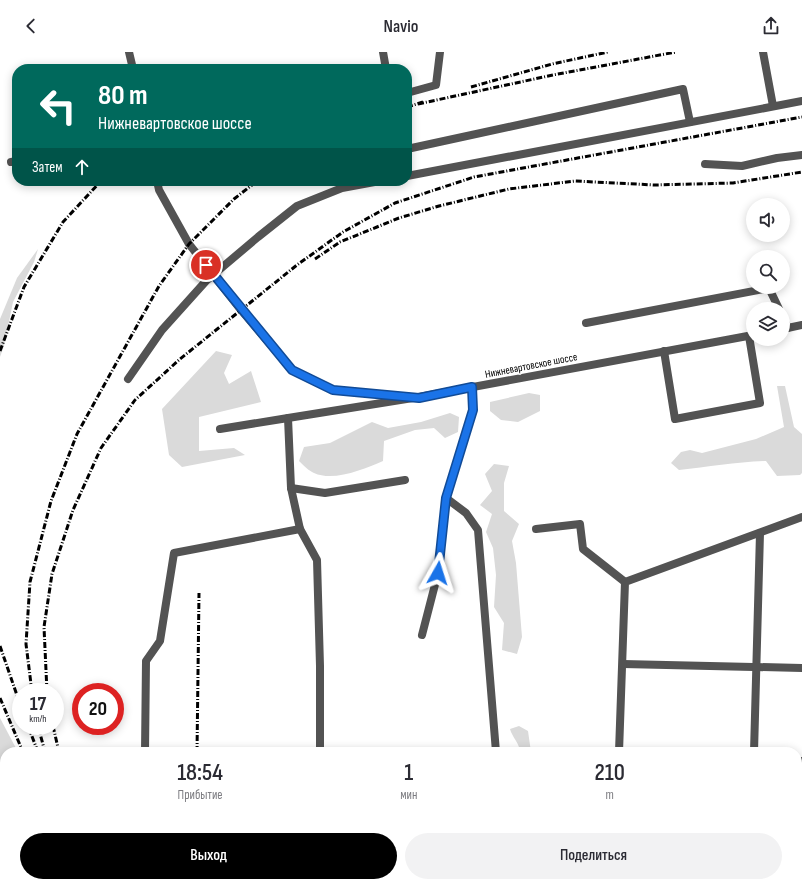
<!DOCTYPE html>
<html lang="ru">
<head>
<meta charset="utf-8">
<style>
	:root { --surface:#fff; --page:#f2f2f3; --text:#2b2b33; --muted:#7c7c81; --accent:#000 }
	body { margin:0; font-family:"Sofia Sans Condensed",sans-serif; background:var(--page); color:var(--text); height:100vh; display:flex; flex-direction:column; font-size:15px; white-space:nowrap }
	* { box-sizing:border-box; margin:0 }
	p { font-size:13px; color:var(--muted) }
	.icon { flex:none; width:22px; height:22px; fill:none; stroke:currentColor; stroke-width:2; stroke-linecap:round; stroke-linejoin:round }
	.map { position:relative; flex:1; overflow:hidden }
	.sheet { position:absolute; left:0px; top:695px; width:802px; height:140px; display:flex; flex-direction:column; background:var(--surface); border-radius:16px 16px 0 0; box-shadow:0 2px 10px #0003 }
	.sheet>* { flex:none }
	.top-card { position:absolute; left:12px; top:12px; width:400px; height:122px; border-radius:16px; box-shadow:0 2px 10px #0003; background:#00695c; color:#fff; overflow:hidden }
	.tools { position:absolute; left:746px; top:146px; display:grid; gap:8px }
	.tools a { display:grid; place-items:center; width:44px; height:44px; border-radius:50%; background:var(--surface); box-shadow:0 2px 10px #0003; font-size:20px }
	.speed { position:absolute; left:12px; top:631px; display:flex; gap:8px; font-size:20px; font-weight:700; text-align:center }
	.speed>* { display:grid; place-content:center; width:52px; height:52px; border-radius:50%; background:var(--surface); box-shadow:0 2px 10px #0003; line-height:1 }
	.speed small { font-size:10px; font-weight:400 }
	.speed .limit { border:6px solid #d22; background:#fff; color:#111 }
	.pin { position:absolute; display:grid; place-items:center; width:34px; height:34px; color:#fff; margin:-17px; border:2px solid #fff; border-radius:50%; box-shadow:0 1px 4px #0007 }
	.me { position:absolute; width:44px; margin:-22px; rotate:6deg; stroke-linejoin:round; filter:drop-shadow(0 0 3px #0008) }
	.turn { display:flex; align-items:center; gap:14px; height:84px; padding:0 20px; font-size:18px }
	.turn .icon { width:52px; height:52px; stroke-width:2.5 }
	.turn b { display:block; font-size:28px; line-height:34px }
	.then { display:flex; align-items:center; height:38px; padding:0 20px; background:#0003; gap:8px; font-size:15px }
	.eta { display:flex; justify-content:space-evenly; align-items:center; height:68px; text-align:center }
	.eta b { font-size:24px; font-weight:600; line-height:28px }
	.cta { display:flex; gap:8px; margin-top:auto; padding:8px 20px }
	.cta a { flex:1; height:46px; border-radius:24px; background:var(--accent); color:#fff; font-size:16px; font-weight:600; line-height:46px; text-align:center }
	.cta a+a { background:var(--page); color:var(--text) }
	header { display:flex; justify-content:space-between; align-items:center; height:52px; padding:0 20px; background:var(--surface); font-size:18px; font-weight:600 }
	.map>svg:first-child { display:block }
</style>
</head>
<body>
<header><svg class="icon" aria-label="back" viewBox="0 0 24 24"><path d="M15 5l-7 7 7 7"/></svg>Navio<svg class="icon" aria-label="share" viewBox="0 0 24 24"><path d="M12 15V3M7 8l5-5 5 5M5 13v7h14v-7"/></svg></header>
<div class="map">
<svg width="802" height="835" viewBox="0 0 802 835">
	<rect width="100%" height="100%" fill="#fff"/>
	<g fill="#dadada">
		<polygon points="38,197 34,210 13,250 4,294 0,305 0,267 17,226"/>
		<polygon points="216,299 232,303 224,321 229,332 251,319 261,350 199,365 199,399 234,396 245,403 182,415 169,403 162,357"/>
		<path d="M777 334H785L794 375 802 382V421L800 423 777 424 766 409C737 410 708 415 679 418L671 411 681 400 690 398 702 401 756 387 784 375Z"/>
		<polygon points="529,341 540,343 540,359 518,370 501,368 490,359 490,350"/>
		<path d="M450 361 459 365 458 380 445 386 434 376 415 378 384 389 383 409C364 417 334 430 314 421 309 419 303 413 299 409L304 395 330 391 372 370 388 376 421 370Z"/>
		<polygon points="494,412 509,414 504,431 504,459 519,472 512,489 516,511 522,585 517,602 502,598 504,571 494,555 496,523 493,496 486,480 492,462 480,453 492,439 485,422"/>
		<polygon points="0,666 18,700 5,700 5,779 0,773"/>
		<path d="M519 674 528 679 531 700H520C520 692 512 685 510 677Z"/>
		<polygon points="31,830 77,830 81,835 33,835"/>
	</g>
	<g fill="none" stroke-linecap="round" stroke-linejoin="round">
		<g stroke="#535353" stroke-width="8">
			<polyline points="129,0 133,17"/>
			<polyline points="383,0 386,17"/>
			<polyline points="763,0 773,54"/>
			<polyline points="407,41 436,33 440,0"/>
			<polyline points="407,97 683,37 690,70"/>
			<polyline points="11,110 17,109"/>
			<polyline points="705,112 742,114 777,106 802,103"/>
			<polyline points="407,124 802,49"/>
			<polyline points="157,129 159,138 189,192 241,258 292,318 333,338 410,345"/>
			<polyline points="783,266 788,276"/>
			<polyline points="586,271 769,236 779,257"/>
			<polyline points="664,299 675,367 760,351 749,284"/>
			<polyline points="128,327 162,278 206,229 258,185 297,154 342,136 380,129"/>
			<polyline points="220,377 288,366 291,436 300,477 317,508 320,614 320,700"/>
			<polyline points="291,436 325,441 405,428"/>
			<polyline points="446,446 466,461 478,478 496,700"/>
			<polyline points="536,477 580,472 583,497 625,530"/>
			<polyline points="422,583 438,521 446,446 473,358 472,335"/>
			<polyline points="623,612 802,616"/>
			<polyline points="145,700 146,609 160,589 174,501 300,477"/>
			<polyline points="619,700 625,530 802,465"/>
			<polyline points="754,700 760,481"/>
			<polyline points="797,709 802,709"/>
			<polyline points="797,787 802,787"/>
			<polyline points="163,830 164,835"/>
			<polyline points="331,830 332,835"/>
			<polyline points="624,830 624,835"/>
			<polyline points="397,833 471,830"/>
			<polyline points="229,835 229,830"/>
		</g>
		<g stroke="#535353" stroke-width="8">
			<polyline points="783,277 802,273"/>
			<polyline points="288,366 419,345 753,283"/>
		</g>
		<g stroke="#000" stroke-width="3" stroke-dasharray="6 2 1 2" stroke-linecap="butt">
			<polyline points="471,35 552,12 608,0"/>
			<polyline points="418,52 553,23 676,0"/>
			<polyline points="407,55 423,50"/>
			<polyline points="315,207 340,190 399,166 439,154 509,137 575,129 655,133 733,131 802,120"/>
			<polyline points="0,299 24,235 63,170 101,129"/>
			<polyline points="0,594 21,655"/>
			<polyline points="32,640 26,592 30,530 51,449 77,382 159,234 189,192 234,147 257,129"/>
			<polyline points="47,640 44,575 52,522 73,458 101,396 135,348 180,307 297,213 343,180 395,151 474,125 802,65"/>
			<polyline points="0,646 23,700"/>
			<polyline points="28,674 38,700"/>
			<polyline points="38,674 45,700"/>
			<polyline points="53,674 59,700"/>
			<polyline points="197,700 199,541"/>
			<polyline points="0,830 3,835"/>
			<polyline points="89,830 91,835"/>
			<polyline points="104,830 106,835"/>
			<polyline points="195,835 195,830"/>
		</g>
	</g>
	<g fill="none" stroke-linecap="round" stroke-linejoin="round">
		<g stroke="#114b97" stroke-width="10">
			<polyline id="route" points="206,213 292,318 333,338 419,346 472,335 473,358 446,446 438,521"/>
		</g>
		<use href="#route" stroke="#1a73e8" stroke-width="7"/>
	</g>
	<g text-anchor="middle" stroke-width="3" stroke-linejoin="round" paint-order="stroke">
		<g font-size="11" fill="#000" stroke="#fff">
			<text transform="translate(531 313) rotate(-11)" y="4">Нижневартовское шоссе</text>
		</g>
	</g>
</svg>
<div class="tools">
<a><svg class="icon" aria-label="sound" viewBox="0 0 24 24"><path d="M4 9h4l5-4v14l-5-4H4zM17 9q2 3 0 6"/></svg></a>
<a><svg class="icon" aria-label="search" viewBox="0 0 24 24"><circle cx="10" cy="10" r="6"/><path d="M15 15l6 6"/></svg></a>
<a><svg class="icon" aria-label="layers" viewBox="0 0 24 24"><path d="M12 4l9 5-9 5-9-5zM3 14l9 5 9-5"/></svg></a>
</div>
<div class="speed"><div>17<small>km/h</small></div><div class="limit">20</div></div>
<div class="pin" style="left:206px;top:213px;background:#d93025"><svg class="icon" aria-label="arrive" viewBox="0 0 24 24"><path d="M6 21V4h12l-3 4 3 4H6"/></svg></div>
<svg class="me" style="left:438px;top:521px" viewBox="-20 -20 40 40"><path d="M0-17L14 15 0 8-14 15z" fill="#1a73e8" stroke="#fff" stroke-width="4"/></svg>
<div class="top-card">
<div class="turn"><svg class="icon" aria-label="left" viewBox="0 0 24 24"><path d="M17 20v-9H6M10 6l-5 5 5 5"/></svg><div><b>80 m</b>Нижневартовское шоссе</div></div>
<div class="then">Затем<svg class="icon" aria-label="ahead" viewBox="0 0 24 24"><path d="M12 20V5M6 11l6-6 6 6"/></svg></div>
</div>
<section class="sheet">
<div class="eta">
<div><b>18:54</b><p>Прибытие</p></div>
<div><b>1</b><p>мин</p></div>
<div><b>210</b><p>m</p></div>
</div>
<div class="cta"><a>Выход</a><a>Поделиться</a></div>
</section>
</div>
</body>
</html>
